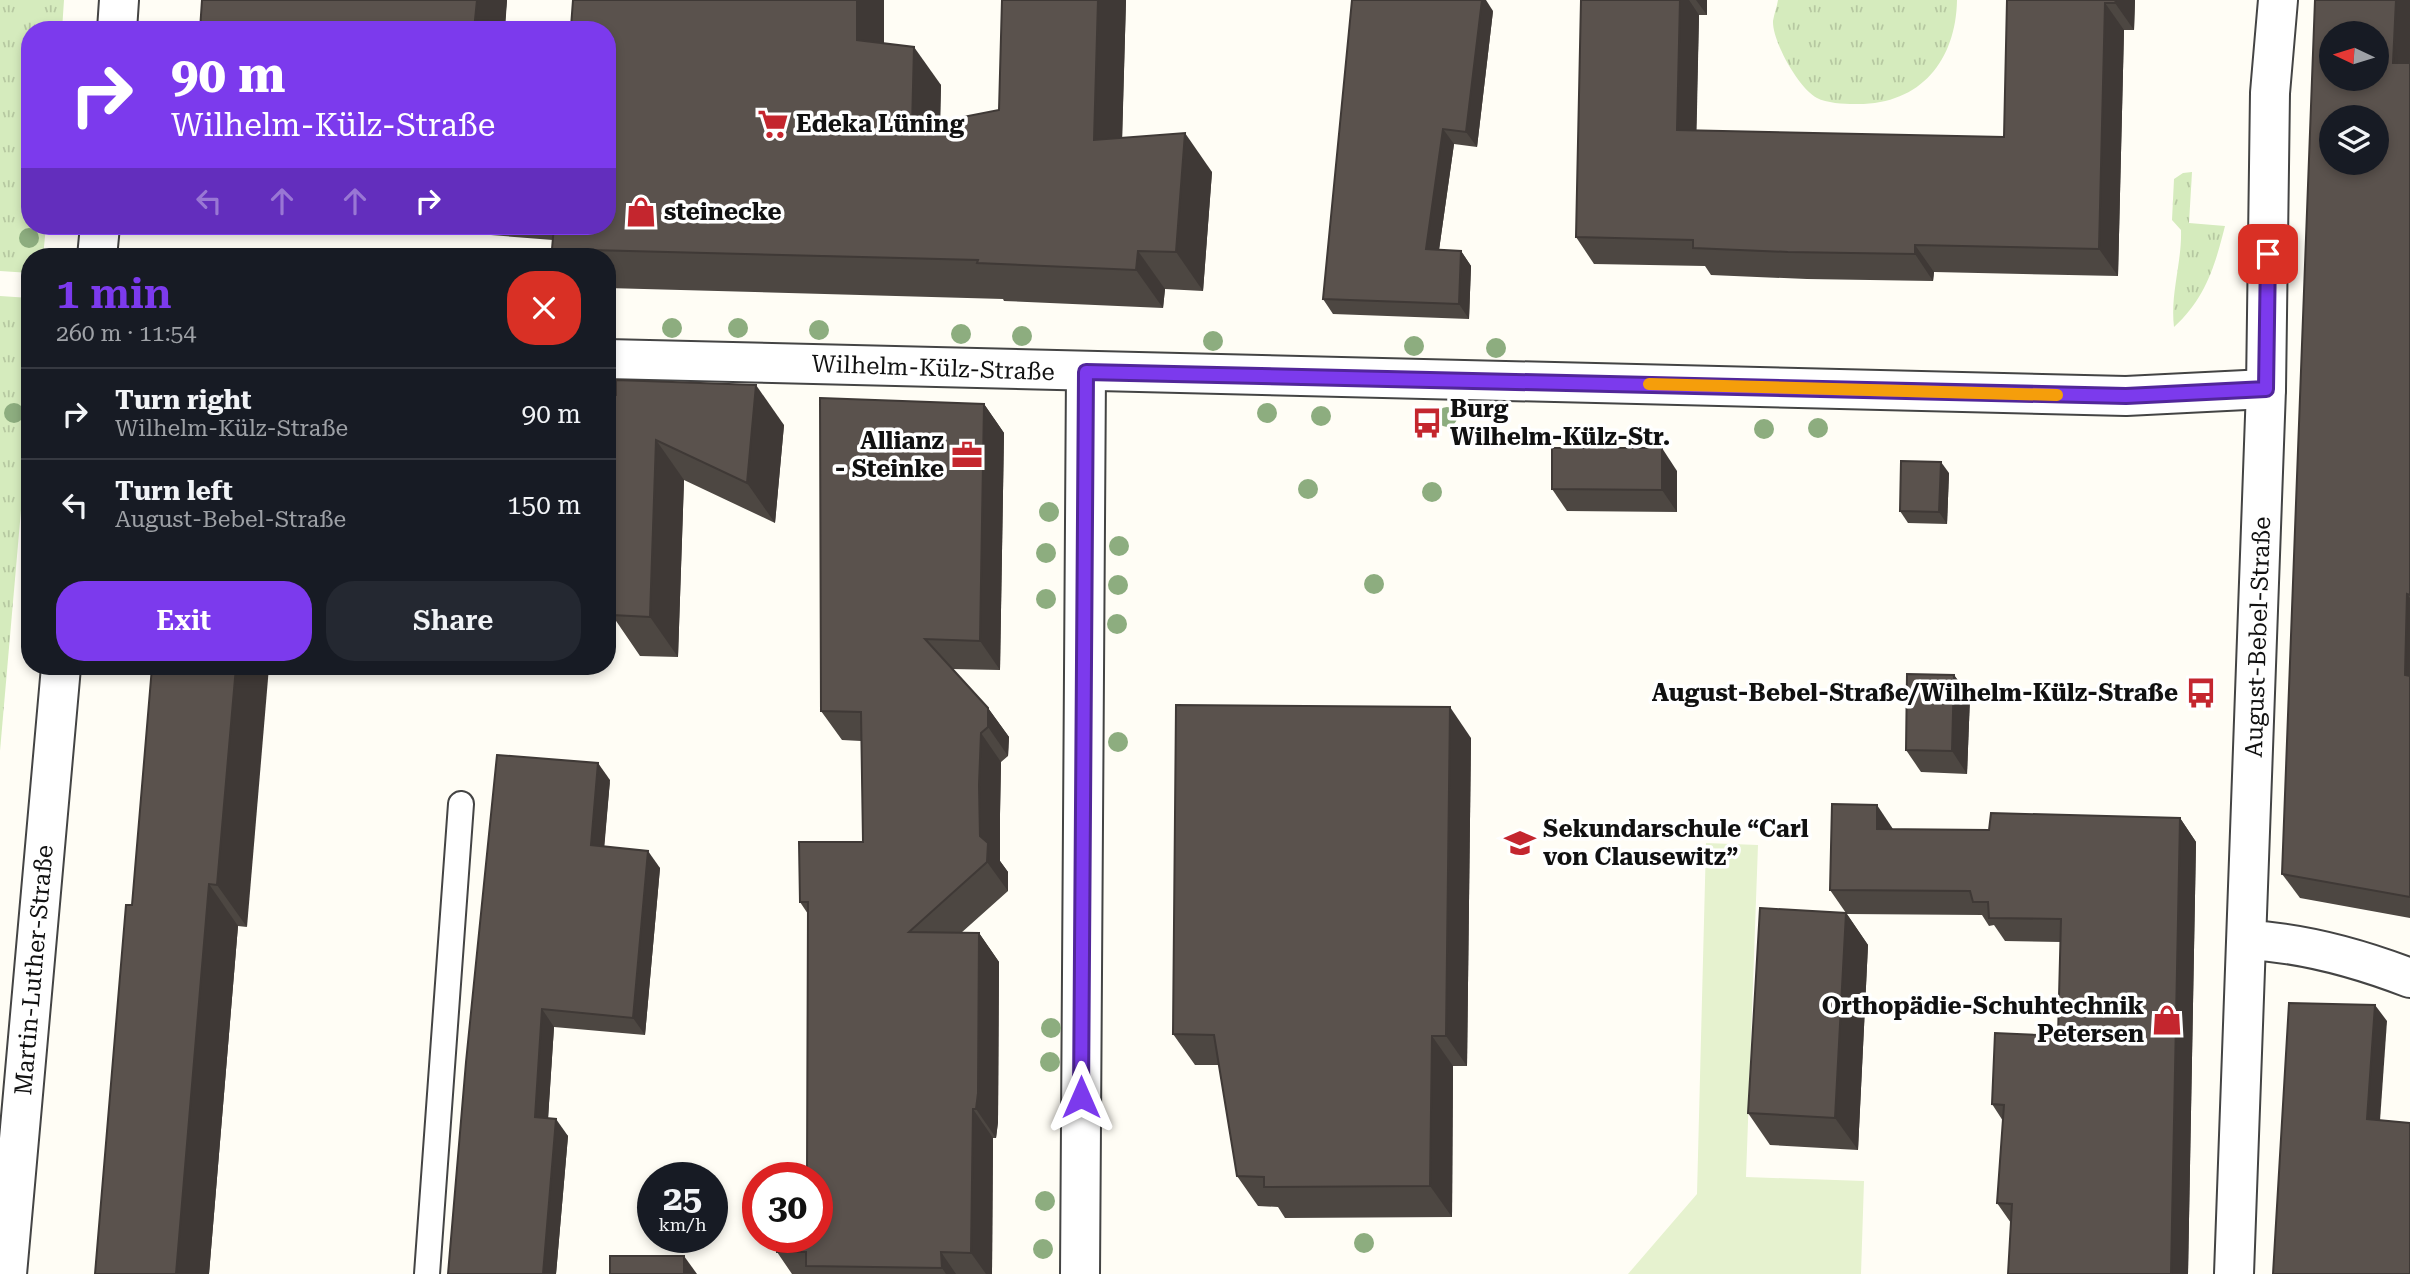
<!DOCTYPE html>
<html lang="en">
<head>
<meta charset="utf-8">
<style>
	:root { --surface:#171b24; --page:#242831; --text:#f1f3f6; --muted:#9ea1a6; --line:#363941; --accent:#7c3aed }
	body { margin:0; font-family:"Roboto Serif",serif; background:var(--page); color:var(--text); height:100vh; display:flex; flex-direction:column; font-size:26px; white-space:nowrap }
	* { box-sizing:border-box; margin:0 }
	p { font-size:23px; color:var(--muted) }
	.icon { flex:none; width:38px; height:38px; fill:none; stroke:currentColor; stroke-width:2; stroke-linecap:round; stroke-linejoin:round }
	.map { position:relative; flex:1; overflow:hidden }
	.sheet { position:absolute; left:21px; top:248px; width:595px; height:427px; display:flex; flex-direction:column; background:var(--surface); border-radius:28px; box-shadow:0 4px 10px #0003 }
	.sheet>* { flex:none }
	.banner { position:absolute; left:21px; top:21px; width:595px; height:214px; border-radius:28px; box-shadow:0 4px 10px #0003; background:#7c3aed; color:#fff; overflow:hidden }
	.needle { width:46px; rotate:274deg }
	.controls { position:absolute; left:2319px; top:21px; display:grid; gap:14px }
	.controls a { display:grid; place-items:center; width:70px; height:70px; border-radius:50%; background:var(--surface); box-shadow:0 4px 10px #0003; font-size:35px }
	.speed { position:absolute; left:637px; top:1162px; display:flex; gap:14px; font-size:35px; font-weight:700; text-align:center }
	.speed>* { display:grid; place-content:center; width:91px; height:91px; border-radius:50%; background:var(--surface); box-shadow:0 4px 10px #0003; line-height:1 }
	.speed small { font-size:18px; font-weight:400 }
	.speed .limit { border:10px solid #d22; background:#fff; color:#111 }
	.pin { position:absolute; display:grid; place-items:center; width:60px; height:60px; color:#fff; margin:-30px; border-radius:14px; box-shadow:0 4px 10px #0006 }
	.me { position:absolute; width:77px; margin:-38px; rotate:0deg; stroke-linejoin:round; filter:drop-shadow(0 0 5px #0008) }
	.turn { display:flex; align-items:center; gap:24px; height:147px; padding:0 35px; font-size:32px }
	.turn .icon { width:91px; height:91px; stroke-width:2.5 }
	.turn b { display:block; font-size:49px; line-height:60px }
	.lanes { display:flex; align-items:center; height:66px; padding:0 35px; background:#0003; justify-content:center; gap:35px; direction:ltr }
	.lanes .off { opacity:.35 }
	.round { display:grid; place-items:center; flex:none; width:74px; height:74px; border-radius:28px; background:var(--page) }
	.head { display:flex; align-items:center; justify-content:space-between; height:119px; padding:0 35px }
	h1 { font-size:42px; font-weight:600; line-height:52px; color:var(--accent) }
	.primary-button { display:flex; gap:14px; margin-top:auto; padding:14px 35px }
	.primary-button a { flex:1; height:80px; border-radius:28px; background:var(--accent); color:#fff; font-size:28px; font-weight:600; line-height:80px; text-align:center }
	.primary-button a+a { background:var(--page); color:var(--text) }
	ul { padding:0; list-style:none }
	li { display:flex; align-items:center; gap:21px; height:91px; padding:0 35px; border-top:2px solid var(--line) }
	li div { flex:1 }
	li b { display:block; font-size:26px }
	li em { font-style:normal }
	.map>svg:first-child { display:block }
</style>
</head>
<body>
<div class="map">
<svg width="2410" height="1274" viewBox="0 0 2410 1274">
	<defs>
		<pattern id="grass-tufts" width="24" height="20" patternUnits="userSpaceOnUse" patternTransform="scale(1.75)"><rect width="24" height="20" fill="#d5ebbd"/><path d="M3 7l-1-3M5 7V3M7 7l1-3M15 17l-1-3M17 17v-4M19 17l1-3" fill="none" stroke="#b6c8a1"/></pattern>
	</defs>
	<rect width="100%" height="100%" fill="#fffdf5"/>
	<g fill="url(#grass-tufts)">
		<polygon points="0,0 64,0 62,30 30,30 30,226 46,226 43,257 30,257 30,273 0,271"/>
		<path d="M1778 0H1957C1956 62 1919 106 1854 104 1844 104 1826 103 1817 98 1799 89 1772 41 1773 21 1774 14 1777 7 1778 0Z"/>
		<path d="M2192 172 2189 223 2225 226C2215 266 2205 299 2174 327 2170 294 2182 263 2181 230L2172 220 2174 179 2183 173Z"/>
		<polygon points="0,296 30,298 30,407 0,751"/>
	</g>
	<polygon fill="#e6f2cf" points="1706,843 1758,845 1746,1177 1864,1181 1861,1274 1628,1274 1697,1194"/>
	<g fill="none" stroke-linecap="round" stroke-linejoin="round">
		<g stroke="#444" stroke-width="28">
			<polyline id="service" points="427,1274 461,804"/>
		</g>
		<g stroke="#444" stroke-width="42">
			<g id="minor">
				<polyline points="117,30 119,0"/>
				<polyline points="97,257 100,226"/>
				<polyline points="607,359 2126,396 2266,389"/>
				<path d="M2248 940C2304 943 2358 958 2410 978"/>
				<polyline points="7,1274 61,667"/>
				<polyline points="1080,1274 1086,372"/>
			</g>
		</g>
		<g stroke="#444" stroke-width="42">
			<polyline id="tertiary" points="2234,1274 2266,389 2270,93 2278,0"/>
		</g>
		<use href="#service" stroke="#fff" stroke-width="24"/>
		<use href="#minor" stroke="#fff" stroke-width="38"/>
		<use href="#tertiary" stroke="#fff" stroke-width="38"/>
	</g>
	<g fill="#8dad7f">
		<circle cx="29" cy="238" r="10"/>
		<circle cx="672" cy="328" r="10"/>
		<circle cx="738" cy="328" r="10"/>
		<circle cx="819" cy="330" r="10"/>
		<circle cx="961" cy="334" r="10"/>
		<circle cx="1022" cy="336" r="10"/>
		<circle cx="1213" cy="341" r="10"/>
		<circle cx="1414" cy="346" r="10"/>
		<circle cx="1496" cy="348" r="10"/>
		<circle cx="14" cy="413" r="10"/>
		<circle cx="1267" cy="413" r="10"/>
		<circle cx="1321" cy="416" r="10"/>
		<circle cx="1447" cy="417" r="10"/>
		<circle cx="1818" cy="428" r="10"/>
		<circle cx="1764" cy="429" r="10"/>
		<circle cx="1308" cy="489" r="10"/>
		<circle cx="1432" cy="492" r="10"/>
		<circle cx="1049" cy="512" r="10"/>
		<circle cx="1119" cy="546" r="10"/>
		<circle cx="1046" cy="553" r="10"/>
		<circle cx="1374" cy="584" r="10"/>
		<circle cx="1118" cy="585" r="10"/>
		<circle cx="1046" cy="599" r="10"/>
		<circle cx="1117" cy="624" r="10"/>
		<circle cx="1118" cy="742" r="10"/>
		<circle cx="1051" cy="1028" r="10"/>
		<circle cx="1050" cy="1062" r="10"/>
		<circle cx="1045" cy="1201" r="10"/>
		<circle cx="1364" cy="1243" r="10"/>
		<circle cx="1043" cy="1249" r="10"/>
	</g>
	<g fill="#4d4742">
		<polygon points="507,0 505,22 571,27 884,43 941,85 940,122 999,110 1002,0 1126,0 1122,138 1212,172 1203,291 1165,289 1163,308 1004,301 1003,299 607,288 607,257 558,257 552,249 553,240 376,226 607,226 200,30"/>
		<polygon points="1581,0 1707,0 1707,15 1699,15 1696,131 2004,137 2007,0 2135,0 2134,30 2124,30 2118,276 1934,272 1933,281 1807,279 1711,275 1705,266 1594,264 1576,237"/>
		<polygon points="2410,0 2410,918 2300,898 2282,874"/>
		<polygon points="1493,11 1477,147 1454,144 1439,250 1461,251 1471,266 1469,319 1333,314 1323,299"/>
		<polygon points="607,394 784,425 775,523 684,480 678,657 640,656 612,615 614,485 609,485 607,483"/>
		<polygon points="984,404 1004,433 1000,670 952,669 988,708 1009,737 1008,756 1001,762 1000,814 1000,861 1008,872 1008,891 961,933 979,933 999,962 998,1122 996,1138 993,1138 992,1274 792,1274 777,1252 807,1177 808,914 800,902 863,842 861,741 842,740 821,711"/>
		<polygon points="1677,471 1677,512 1567,511 1552,489"/>
		<polygon points="1949,473 1947,524 1908,523 1900,511"/>
		<polygon points="152,667 247,927 238,926 209,1274 95,1274 132,905"/>
		<polygon points="1954,675 1970,697 1967,774 1921,772 1906,750"/>
		<polygon points="1471,738 1467,1066 1453,1066 1452,1217 1285,1218 1278,1207 1258,1206 1237,1176 1219,1065 1195,1065 1173,1034"/>
		<polygon points="610,780 604,846 660,868 645,1035 554,1027 548,1118 568,1136 556,1274 448,1274"/>
		<polygon points="2180,818 2196,842 2188,1274 2008,1274 2011,1223 1997,1203 2003,1121 1992,1104 2058,1036 2061,942 2005,941 1994,925 1989,926 1982,915 1847,914 1868,945 1858,1150 1770,1145 1748,1113 1846,913 1830,890 1893,829 1989,830"/>
	</g>
	<g fill="#3f3936">
		<polygon points="477,0 507,0 505,30 475,20"/>
		<polygon points="857,0 884,0 884,79 857,40"/>
		<polygon points="1098,0 1126,0 1121,179 1094,140"/>
		<polygon points="1482,0 1486,0 1493,11 1477,147 1466,132"/>
		<polygon points="1680,0 1689,0 1699,15 1696,157 1677,130"/>
		<polygon points="1696,0 1707,0 1707,15"/>
		<polygon points="2116,0 2135,0 2134,30 2115,3"/>
		<polygon points="2396,0 2410,0 2410,87 2393,63"/>
		<polygon points="2105,3 2124,30 2118,276 2099,249"/>
		<polygon points="914,47 941,85 939,166 912,127"/>
		<polygon points="1443,129 1454,144 1437,264 1426,249"/>
		<polygon points="1185,133 1212,172 1203,291 1176,252"/>
		<polygon points="1915,245 1934,272 1933,281 1915,254"/>
		<polygon points="1138,251 1165,289 1163,308 1136,270"/>
		<polygon points="1461,251 1471,266 1469,319 1459,304"/>
		<polygon points="756,385 784,425 775,523 747,483"/>
		<polygon points="984,404 1004,433 1000,670 980,641"/>
		<polygon points="656,440 684,480 678,657 650,617"/>
		<polygon points="1662,448 1677,471 1677,512 1662,490"/>
		<polygon points="1941,462 1949,473 1947,524 1939,512"/>
		<polygon points="2407,594 2410,598 2410,683 2405,675"/>
		<polygon points="236,667 269,667 247,927 217,885"/>
		<polygon points="1954,675 1970,697 1967,774 1952,751"/>
		<polygon points="1450,707 1471,738 1467,1066 1446,1036"/>
		<polygon points="988,708 1009,737 1008,756 988,727"/>
		<polygon points="981,733 1001,762 1000,814 1000,861 1008,872 1008,891 987,862 980,836 979,785"/>
		<polygon points="598,763 610,780 603,862 591,845"/>
		<polygon points="1877,805 1893,829 1893,853 1877,829"/>
		<polygon points="2180,818 2196,842 2188,1274 2171,1274"/>
		<polygon points="648,851 660,868 645,1035 633,1018"/>
		<polygon points="209,884 238,926 209,1274 176,1274"/>
		<polygon points="1846,913 1868,945 1858,1150 1835,1118"/>
		<polygon points="979,933 999,962 998,1122 996,1138 976,1109"/>
		<polygon points="2375,1005 2387,1021 2379,1135 2367,1119"/>
		<polygon points="542,1009 554,1027 547,1135 535,1117"/>
		<polygon points="1432,1036 1453,1066 1452,1217 1430,1186"/>
		<polygon points="973,1109 993,1138 992,1274 986,1274 971,1253"/>
		<polygon points="556,1119 568,1136 556,1274 543,1274"/>
		<polygon points="941,1252 956,1274 946,1274 942,1268"/>
		<polygon points="684,1256 697,1274 684,1274"/>
	</g>
	<g fill="#5a524d" stroke="#3f3936" stroke-width="2" fill-rule="evenodd">
		<polygon points="202,0 477,0 475,20 571,27 573,0 857,0 857,40 914,47 912,127 999,110 1002,0 1098,0 1094,140 1185,133 1176,252 1138,251 1136,270 977,263 978,260 552,249 554,226 607,226 607,30 200,30"/>
		<polygon points="1352,0 1482,0 1466,132 1443,129 1426,249 1461,251 1459,304 1323,299"/>
		<polygon points="1581,0 1680,0 1677,130 2004,137 2007,0 2116,0 2115,3 2105,3 2099,249 1915,245 1915,254 1788,252 1693,248 1693,240 1576,237"/>
		<path d="M2315 0H2396L2393 63H2410V595L2407 594 2405 675 2410 676V897L2282 874ZM2331 33H2376V79H2331ZM2331 117H2376V163H2331Z"/>
		<polygon points="616,380 756,385 747,483 656,440 650,617 612,615 615,447 607,446 607,394 616,395"/>
		<polygon points="820,398 984,404 980,641 925,639 988,708 988,727 981,733 979,785 980,836 988,843 987,862 909,932 979,933 978,1093 976,1109 973,1109 971,1253 941,1252 942,1268 806,1266 806,1252 777,1252 777,1237 817,1237 817,1178 777,1178 777,1176 807,1177 808,902 800,902 799,842 863,842 861,712 821,711"/>
		<polygon points="1552,448 1662,448 1662,490 1552,489"/>
		<polygon points="1901,461 1941,462 1939,512 1900,511"/>
		<polygon points="152,667 236,667 217,885 209,884 176,1274 95,1274 126,905 132,905"/>
		<polygon points="1907,674 1954,675 1952,751 1906,750"/>
		<polygon points="1176,705 1450,707 1446,1036 1432,1036 1430,1186 1264,1187 1264,1177 1237,1176 1214,1035 1173,1034"/>
		<polygon points="497,755 598,763 591,845 648,851 633,1018 542,1009 535,1117 556,1119 543,1274 448,1274 466,1062"/>
		<polygon points="1832,804 1877,805 1877,829 1989,830 1991,813 2180,818 2171,1274 2008,1274 2012,1204 1997,1203 2004,1105 1992,1104 1995,1033 2058,1036 2061,919 1989,918 1988,902 1973,902 1970,891 1830,890"/>
		<polygon points="1760,908 1846,913 1835,1118 1748,1113"/>
		<polygon points="2289,1003 2375,1005 2367,1119 2410,1123 2410,1274 2273,1274"/>
		<rect x="610" y="1256" width="74" height="18"/>
	</g>
	<g fill="none" stroke-linecap="round" stroke-linejoin="round">
		<g stroke="#51269a" stroke-width="18">
			<polyline id="route" points="1081,1097 1086,372 2126,396 2266,389 2268,254"/>
		</g>
		<use href="#route" stroke="#7c3aed" stroke-width="12"/>
		<polyline stroke="#f59e0b" stroke-width="12" points="1649,384 2057,395"/>
	</g>
	<defs>
		<g id="supermarket-bare" transform="scale(2.415)"><path d="M-6-5.5h2.5l.6 2H6L4.5 2H-2.5L-4.4-4H-6ZM-1.5 3.2a1.3 1.3 0 1 0 .1 0ZM3 3.2a1.3 1.3 0 1 0 .1 0Z" fill="#c4262e" stroke="#fff" stroke-width="2.5" paint-order="stroke"/></g>
		<g id="shop-bare" transform="scale(2.415)"><path d="M-5-2.5h2.3a2.7 3.5 0 0 1 5.4 0H5L5.5 6h-11ZM-1.5-2.5h3a1.5 2.3 0 0 0-3 0Z" fill="#c4262e" stroke="#fff" stroke-width="2.5" paint-order="stroke"/></g>
		<g id="bus-bare" transform="scale(2.415)"><path d="M-5-6H5V4H4V6H2V4H-2V6H-4V4H-5ZM-3.5-4V0h7V-4ZM-3.5 1.2v1.5H-2V1.2ZM2 1.2v1.5H3.5V1.2Z" fill="#c4262e" stroke="#fff" stroke-width="2.5" paint-order="stroke"/></g>
		<g id="office-bare" transform="scale(2.415)"><path d="M-6-3h4V-5.5h4V-3h4V5H-6ZM-1-4.5V-3h2v-1.5ZM-6 0V1H6V0Z" fill="#c4262e" stroke="#fff" stroke-width="2.5" paint-order="stroke"/></g>
		<g id="school-bare" transform="scale(2.415)"><path d="M0-5L7-2L0 1L-7-2ZM-4 1L0 2.5L4 1V4Q0 6-4 4Z" fill="#c4262e" stroke="#fff" stroke-width="2.5" paint-order="stroke"/></g>
	</defs>
	<g fill-rule="evenodd">
		<use href="#supermarket-bare" x="773" y="124"/>
		<use href="#shop-bare" x="641" y="212"/>
		<use href="#bus-bare" x="1427" y="423"/>
		<use href="#office-bare" x="967" y="455"/>
		<use href="#bus-bare" x="2201" y="693"/>
		<use href="#school-bare" x="1520" y="843"/>
		<use href="#shop-bare" x="2167" y="1020"/>
	</g>
	<g text-anchor="middle" stroke-width="7" stroke-linejoin="round" paint-order="stroke">
		<g font-size="24" font-weight="bold" fill="#111" stroke="#fff" text-anchor="start">
			<text x="796" y="132">Edeka Lüning</text>
			<text x="664" y="220">steinecke</text>
			<text x="1450" y="417">Burg<tspan x="1450" dy="28">Wilhelm-Külz-Str.</tspan></text>
			<text x="944" y="449" text-anchor="end">Allianz<tspan x="944" dy="28">- Steinke</tspan></text>
			<text x="2178" y="701" text-anchor="end">August-Bebel-Straße/Wilhelm-Külz-Straße</text>
			<text x="1543" y="837">Sekundarschule “Carl<tspan x="1543" dy="28">von Clausewitz”</tspan></text>
			<text x="2144" y="1014" text-anchor="end">Orthopädie-Schuhtechnik<tspan x="2144" dy="28">Petersen</tspan></text>
		</g>
		<g font-size="24" fill="#111" stroke="#fff">
			<text transform="translate(933 368) rotate(2)" y="8">Wilhelm-Külz-Straße</text>
			<text transform="translate(2258 637) rotate(-88)" y="8">August-Bebel-Straße</text>
			<text transform="translate(34 970) rotate(-85)" y="8">Martin-Luther-Straße</text>
		</g>
	</g>
</svg>
<div class="controls">
<a><svg class="needle" viewBox="-14 -14 28 28"><path d="M0-13l5 13h-10z" fill="#e53935"/><path d="M0 13l5-13h-10z" fill="#9ea1a6"/></svg></a>
<a><svg class="icon" aria-label="layers" viewBox="0 0 24 24"><path d="M12 4l9 5-9 5-9-5zM3 14l9 5 9-5"/></svg></a>
</div>
<div class="speed"><div>25<small>km/h</small></div><div class="limit">30</div></div>
<div class="pin" style="left:2268px;top:254px;background:#d93025"><svg class="icon" aria-label="arrive" viewBox="0 0 24 24"><path d="M6 21V4h12l-3 4 3 4H6"/></svg></div>
<svg class="me" style="left:1081px;top:1097px" viewBox="-20 -20 40 40"><path d="M0-17L14 15 0 8-14 15z" fill="#7c3aed" stroke="#fff" stroke-width="4"/></svg>
<div class="banner">
<div class="turn"><svg class="icon" aria-label="right" viewBox="0 0 24 24"><path d="M7 20v-9h11M14 6l5 5-5 5"/></svg><div><b>90 m</b>Wilhelm-Külz-Straße</div></div>
<div class="lanes"><svg class="icon off" aria-label="left" viewBox="0 0 24 24"><path d="M17 20v-9H6M10 6l-5 5 5 5"/></svg><svg class="icon off" aria-label="ahead" viewBox="0 0 24 24"><path d="M12 20V5M6 11l6-6 6 6"/></svg><svg class="icon off" aria-label="ahead" viewBox="0 0 24 24"><path d="M12 20V5M6 11l6-6 6 6"/></svg><svg class="icon" aria-label="right" viewBox="0 0 24 24"><path d="M7 20v-9h11M14 6l5 5-5 5"/></svg></div>
</div>
<section class="sheet">
<div class="head"><div><h1>1 min</h1><p>260 m · 11:54</p></div><a class="round" style="background:#d93025;color:#fff"><svg class="icon" aria-label="close" viewBox="0 0 24 24"><path d="M6 6l12 12M18 6L6 18"/></svg></a></div>
<ul>
<li><svg class="icon" aria-label="right" viewBox="0 0 24 24"><path d="M7 20v-9h11M14 6l5 5-5 5"/></svg><div><b>Turn right</b><p>Wilhelm-Külz-Straße</p></div><em>90 m</em></li>
<li><svg class="icon" aria-label="left" viewBox="0 0 24 24"><path d="M17 20v-9H6M10 6l-5 5 5 5"/></svg><div><b>Turn left</b><p>August-Bebel-Straße</p></div><em>150 m</em></li>
</ul>
<div class="primary-button"><a>Exit</a><a>Share</a></div>
</section>
</div>
</body>
</html>
